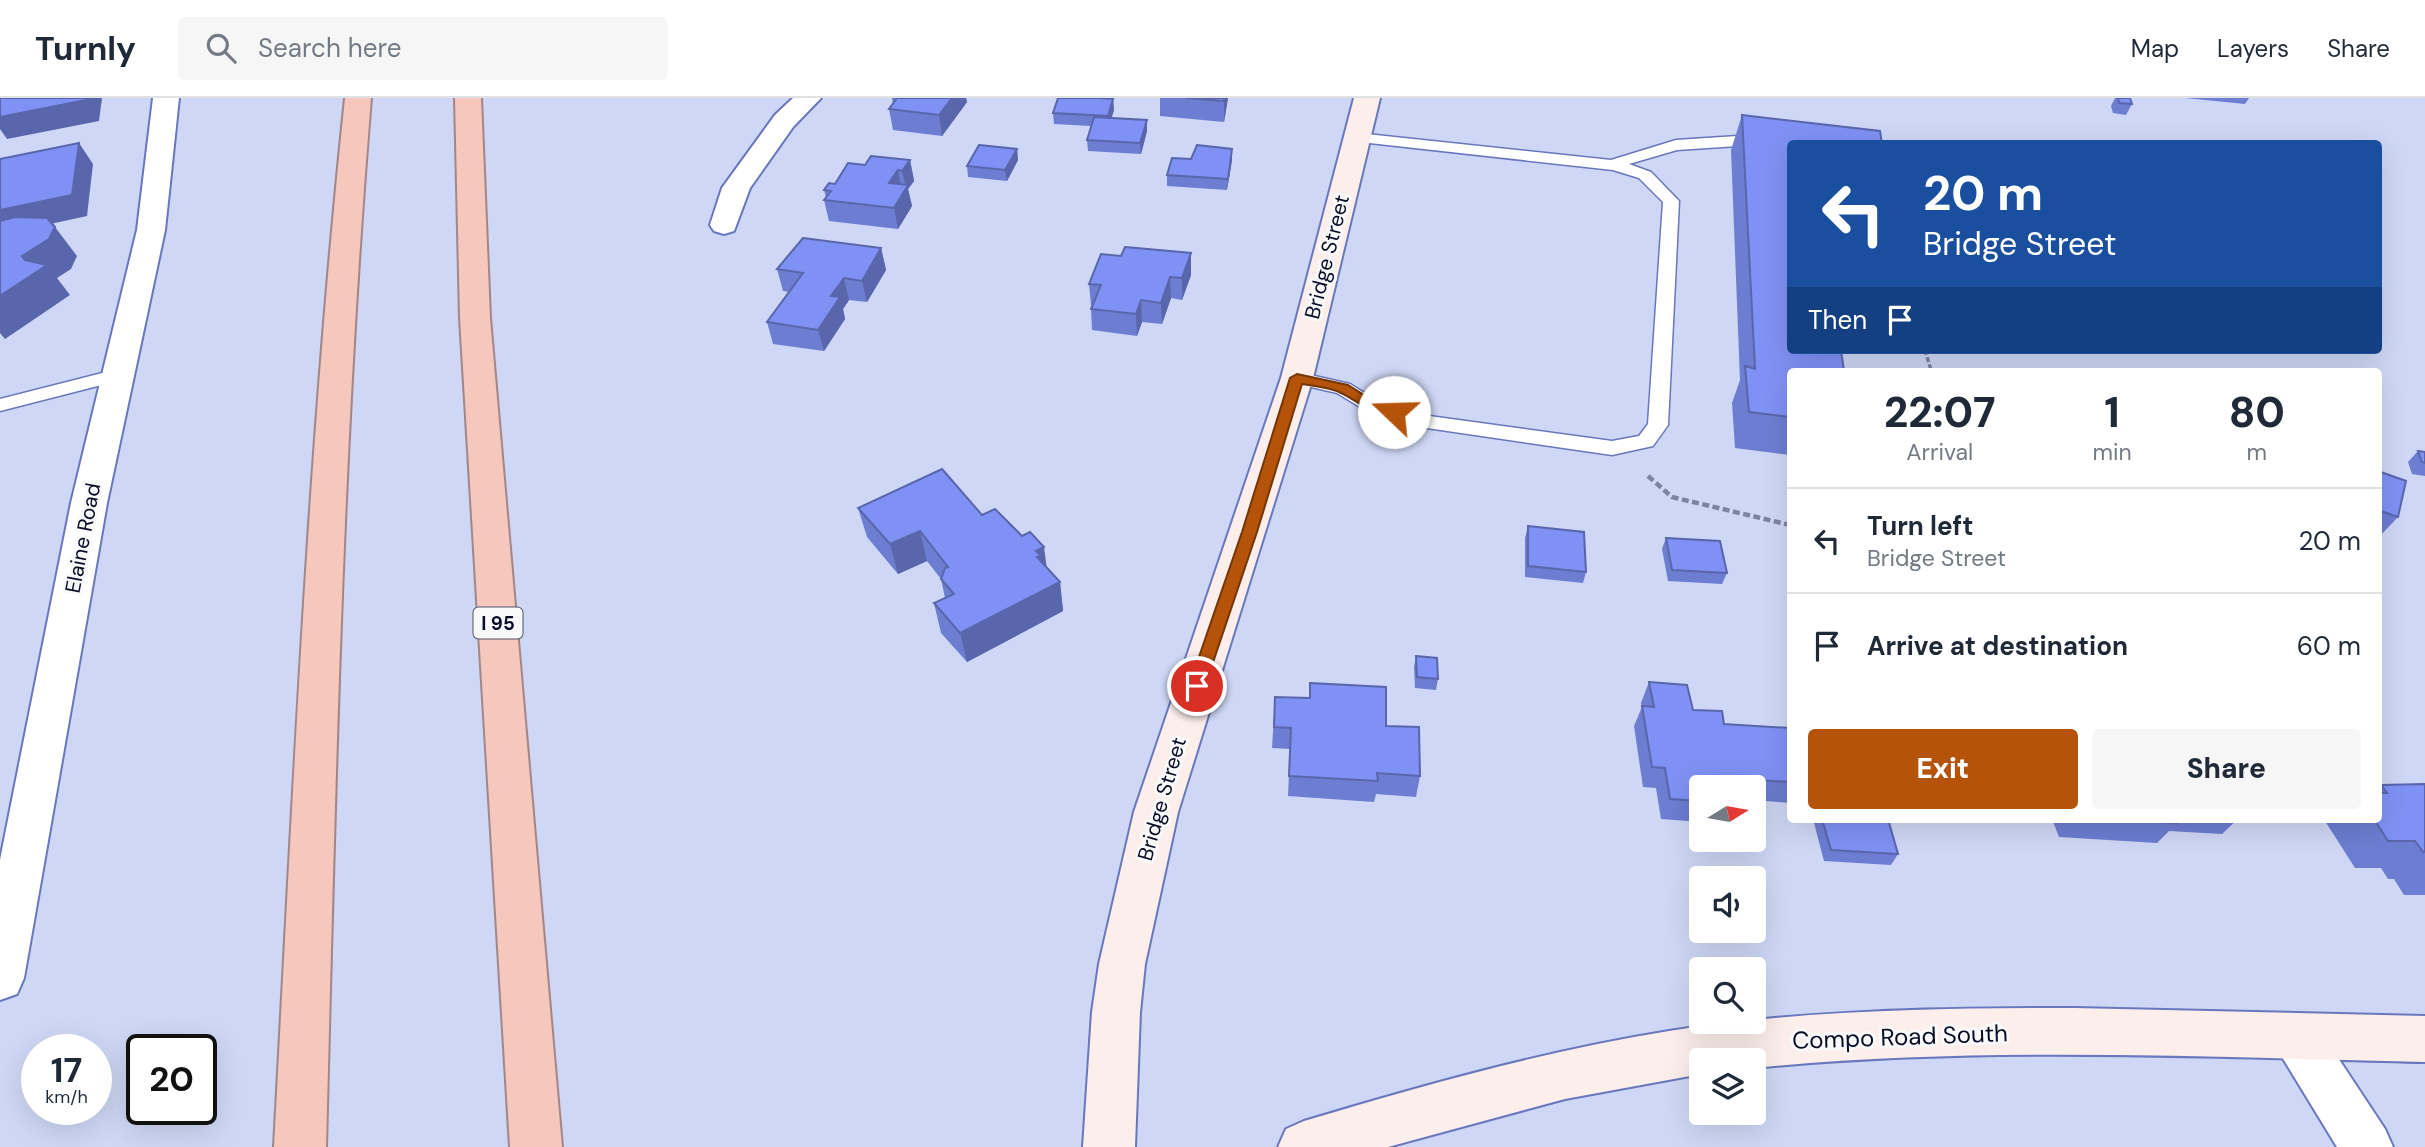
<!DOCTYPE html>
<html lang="en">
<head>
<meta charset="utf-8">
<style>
	:root { --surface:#fff; --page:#f6f6f7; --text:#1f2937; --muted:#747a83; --line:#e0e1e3; --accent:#b45309 }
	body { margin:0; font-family:"DM Sans",sans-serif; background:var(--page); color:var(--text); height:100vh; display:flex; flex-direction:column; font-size:26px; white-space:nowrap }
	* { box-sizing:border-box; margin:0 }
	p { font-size:23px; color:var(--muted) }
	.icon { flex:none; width:38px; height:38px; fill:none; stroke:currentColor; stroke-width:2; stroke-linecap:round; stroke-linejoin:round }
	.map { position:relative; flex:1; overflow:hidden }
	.sheet { position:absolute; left:1787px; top:270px; width:595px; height:455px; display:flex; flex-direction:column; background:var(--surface); border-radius:7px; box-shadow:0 7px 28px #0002 }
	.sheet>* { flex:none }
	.guide { position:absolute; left:1787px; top:42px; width:595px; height:214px; border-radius:7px; box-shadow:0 7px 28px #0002; background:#1a4fa0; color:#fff; overflow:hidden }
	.needle { width:46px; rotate:79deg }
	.buttons { position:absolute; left:1689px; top:677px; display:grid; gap:14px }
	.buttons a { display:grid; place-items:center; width:77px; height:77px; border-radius:7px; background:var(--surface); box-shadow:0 7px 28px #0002; font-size:35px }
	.speed { position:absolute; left:21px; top:936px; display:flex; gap:14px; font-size:35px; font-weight:700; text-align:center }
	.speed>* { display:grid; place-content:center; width:91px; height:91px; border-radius:50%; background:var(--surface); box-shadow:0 7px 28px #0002; line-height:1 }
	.speed small { font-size:18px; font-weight:400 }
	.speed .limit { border:4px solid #111; border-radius:10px; background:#fff; color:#111 }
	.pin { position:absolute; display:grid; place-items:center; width:60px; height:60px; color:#fff; margin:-30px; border:4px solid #fff; border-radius:50%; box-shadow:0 2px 7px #0007 }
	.me { position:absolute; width:77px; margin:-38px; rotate:291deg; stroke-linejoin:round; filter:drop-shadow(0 0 5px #0008) }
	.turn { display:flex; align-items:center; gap:24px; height:147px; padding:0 21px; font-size:32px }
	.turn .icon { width:91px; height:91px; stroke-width:2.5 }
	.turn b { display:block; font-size:49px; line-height:60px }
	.then { display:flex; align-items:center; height:66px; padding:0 21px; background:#0003; gap:14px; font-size:26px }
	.eta { display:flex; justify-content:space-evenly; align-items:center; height:119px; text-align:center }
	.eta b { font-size:42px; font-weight:800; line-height:49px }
	.action { display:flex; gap:14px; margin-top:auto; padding:14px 21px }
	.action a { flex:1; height:80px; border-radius:7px; background:var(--accent); color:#fff; font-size:28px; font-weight:800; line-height:80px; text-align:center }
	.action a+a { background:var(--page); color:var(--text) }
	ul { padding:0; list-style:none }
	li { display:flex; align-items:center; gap:21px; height:105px; padding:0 21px; border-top:2px solid var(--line) }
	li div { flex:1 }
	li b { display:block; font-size:26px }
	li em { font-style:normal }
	header { display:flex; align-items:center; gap:42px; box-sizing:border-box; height:98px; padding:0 35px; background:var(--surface); border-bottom:2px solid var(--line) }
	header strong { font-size:33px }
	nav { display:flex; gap:38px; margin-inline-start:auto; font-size:24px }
	.search { width:490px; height:63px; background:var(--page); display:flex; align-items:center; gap:18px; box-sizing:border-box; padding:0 24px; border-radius:7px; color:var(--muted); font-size:26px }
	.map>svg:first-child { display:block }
</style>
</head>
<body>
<header>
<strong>Turnly</strong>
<div class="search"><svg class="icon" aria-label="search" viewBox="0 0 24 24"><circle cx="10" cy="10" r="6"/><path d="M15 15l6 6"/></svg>Search here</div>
<nav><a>Map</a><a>Layers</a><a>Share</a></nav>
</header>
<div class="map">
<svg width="2425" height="1049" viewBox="0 0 2425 1049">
	<rect width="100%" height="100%" fill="#ced7f5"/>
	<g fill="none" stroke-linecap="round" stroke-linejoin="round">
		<g stroke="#6977bd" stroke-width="3">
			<g id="lane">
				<polygon points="1357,35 1611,62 1676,42 1768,36 1800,41 1808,46 1790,46 1790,49 1768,46 1677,52 1629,66 1651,74 1679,103 1668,327 1653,348 1612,357 1420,329 1360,309 1337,295 1290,284 1287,280 1290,276 1297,274 1350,286 1374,301 1422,317 1612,343 1639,338 1648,326 1663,104 1639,80 1613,72 1351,43 1349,40"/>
				<polygon points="118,271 125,273 128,277 125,281 0,313 0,301"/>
			</g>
		</g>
		<g stroke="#6977bd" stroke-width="4">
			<g id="street">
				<polygon points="153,0 179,0 165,132 107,405 24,880 17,896 0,902 0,762 71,405 137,132"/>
				<polygon points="793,0 821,0 793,29 750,90 734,133 724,136 714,133 710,127 722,90 775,17"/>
				<polygon points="2296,915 2313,922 2385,1031 2393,1049 2337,1049 2279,954 2272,938 2279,922"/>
			</g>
		</g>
		<g stroke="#6977bd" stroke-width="4">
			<g id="secondary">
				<polygon points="1354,0 1380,0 1313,280 1178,714 1145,866 1140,914 1135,1049 1083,1049 1092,914 1099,866 1134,714 1281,280"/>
				<path d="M2075 910 2425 918V964C2201 959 1977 948 1754 970V962H1701V976L1565 1001 1388 1049H1278L1286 1031 1304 1023C1424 987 1545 953 1669 933 1801 912 1939 910 2075 910Z"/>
			</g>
		</g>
		<g stroke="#a38688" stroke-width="4">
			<g id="highway">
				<path d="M345 0H371C342 349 335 699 326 1049H274C293 699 308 349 345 0Z"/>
				<polygon points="455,0 481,0 490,220 562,1049 510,1049 460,220"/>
			</g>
		</g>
		<polyline stroke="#7d83a0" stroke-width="3.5" stroke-dasharray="5 2.5" stroke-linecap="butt" points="1925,252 1931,272"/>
		<polyline stroke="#7d83a0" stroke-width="4.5" stroke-dasharray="7 3.5" stroke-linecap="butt" points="1648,378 1672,399 1790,427"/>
		<use href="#lane" fill="#fff" fill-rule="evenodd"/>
		<use href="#street" fill="#fff" fill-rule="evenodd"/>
		<use href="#secondary" fill="#fceeeb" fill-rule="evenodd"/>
		<use href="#highway" fill="#f6c7bc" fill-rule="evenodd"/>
	</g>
	<g fill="#6d7dd2">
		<polygon points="892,0 966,0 967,4 942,38 893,32 889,11 893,6"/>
		<polygon points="1160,0 1228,0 1224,24 1160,18"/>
		<polygon points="2115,0 2130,0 2132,6 2126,17 2113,15 2111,8"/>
		<polygon points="2185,0 2249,0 2245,6"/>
		<polygon points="1113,1 1114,12 1111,20 1147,22 1147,33 1141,56 1088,53 1087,42 1091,28 1054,26 1053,15"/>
		<polygon points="1742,17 1790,46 1790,357 1735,350 1732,305 1740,282 1731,52"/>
		<polygon points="1017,51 1018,62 1007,83 968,79 967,68"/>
		<polygon points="1232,51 1232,62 1227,92 1167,88 1167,77 1191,61"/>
		<polygon points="910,62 914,83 908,91 912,108 898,131 829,123 824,102 826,99 824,92 865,67"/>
		<polygon points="881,150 886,172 867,204 849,202 843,211 845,221 824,253 773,246 767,224 789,194 783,193 777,171"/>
		<polygon points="1191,155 1191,177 1182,202 1171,200 1162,226 1142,224 1137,238 1092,232 1091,211 1092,207 1091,207 1089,186 1121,158"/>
		<polygon points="2418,353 2425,354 2425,378 2412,376 2408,364"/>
		<polygon points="2378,373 2398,419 2378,440"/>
		<polygon points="858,410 982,417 1047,470 1060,484 1063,513 967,564 941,535 934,505 945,500 941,481 927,463 898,476 867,439"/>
		<polygon points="1528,428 1586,474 1583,485 1525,479 1525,440"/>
		<polygon points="1666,440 1727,475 1722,486 1668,483 1662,451"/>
		<polygon points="1416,558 1438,581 1436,592 1415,590 1414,569"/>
		<polygon points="1649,584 1693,612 1724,626 1790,630 1790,705 1754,702 1754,690 1701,690 1701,724 1661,721 1656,690 1643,689 1634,628 1642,609 1641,605"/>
		<polygon points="1310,585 1386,628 1420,678 1416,699 1376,696 1374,704 1288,698 1290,651 1272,650 1275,599 1309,600"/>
		<polygon points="2425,686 2425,797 2404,797 2394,781 2388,781 2381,770 2355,770 2325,723 2327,721 2378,721 2378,689 2381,687"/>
		<polygon points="1813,721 1888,721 1898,756 1891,767 1824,763"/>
		<polygon points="2052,721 2238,721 2222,736 2169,733 2157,745 2059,739"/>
	</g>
	<g fill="#5966ab">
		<polygon points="86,0 102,0 99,23 7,41 0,31 0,19"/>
		<polygon points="952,0 966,0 967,4 942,38 939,17"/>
		<polygon points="1224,0 1228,0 1224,24"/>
		<polygon points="1113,1 1114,12 1109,29 1108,18"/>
		<polygon points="1147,22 1147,33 1141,56 1140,45"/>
		<polygon points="79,45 93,66 87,118 0,137 0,112"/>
		<polygon points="1017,51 1018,62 1007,83 1005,72"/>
		<polygon points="1232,51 1232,62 1227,92 1228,81"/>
		<polygon points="910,62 914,83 908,91 912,108 898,131 894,110 906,90 902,73"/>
		<polygon points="898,72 902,93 889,85"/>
		<polygon points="55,129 77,158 71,171 57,180 70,197 5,241 0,235 0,198 22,158"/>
		<polygon points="881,150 886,172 867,204 862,183"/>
		<polygon points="1191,155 1191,177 1182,202 1182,180"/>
		<polygon points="1170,179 1171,200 1162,226 1161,205"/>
		<polygon points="844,180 849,202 843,211 845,221 824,253 818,232 831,198"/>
		<polygon points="1141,202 1142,224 1137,238 1136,216"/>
		<polygon points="920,433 927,463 898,476 890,446"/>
		<polygon points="1044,449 1048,479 1045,488 1036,453"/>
		<polygon points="1060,484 1063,513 967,564 960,535"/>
	</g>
	<g fill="#7f91f4" stroke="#5966ab" stroke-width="2">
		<polygon points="0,0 86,0 86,2 0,19"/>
		<polygon points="897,0 952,0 939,17 889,11"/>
		<polygon points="1058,0 1098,0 1113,1 1108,18 1053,15"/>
		<polygon points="1186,0 1224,0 1224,3"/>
		<polygon points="2118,0 2130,0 2132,6 2119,5"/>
		<polygon points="1742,17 1880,33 1882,46 1790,46 1790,252 1841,252 1844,273 1790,273 1790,319 1749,314 1745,268 1755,271"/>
		<polygon points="1094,19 1147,22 1140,45 1087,42"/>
		<polygon points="79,45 72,97 0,112 0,61"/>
		<polygon points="979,47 1017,51 1005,72 967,68"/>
		<polygon points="1197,47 1232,51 1228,81 1167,77 1172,60 1191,61"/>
		<polygon points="871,58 910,62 902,73 898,72 889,85 908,87 894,110 824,102 831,93 824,92 829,85 835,86 848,65 865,67"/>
		<polygon points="15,119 47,120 55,129 49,141 22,158 25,162 47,167 0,198 0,123"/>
		<polygon points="803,140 881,150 862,183 844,180 831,198 840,199 818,232 767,224 803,175 777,171"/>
		<polygon points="1125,149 1191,155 1182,180 1170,179 1161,205 1141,202 1136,216 1091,211 1101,187 1089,186 1101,156 1121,158"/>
		<polygon points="2418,353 2425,354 2425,365 2422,364"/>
		<polygon points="942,371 982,417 995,411 1022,438 1030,434 1044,449 1036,453 1041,458 1037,459 1060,484 960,535 934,505 954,496 941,481 945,470 948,469 920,433 890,446 858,410"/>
		<polygon points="2378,373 2406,383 2398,419 2378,412"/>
		<polygon points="1528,428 1584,434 1586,474 1528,468"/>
		<polygon points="1666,440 1720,443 1727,475 1672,472"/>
		<polygon points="1416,558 1437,560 1438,581 1417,579"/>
		<polygon points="1649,584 1687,587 1693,612 1722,613 1724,626 1790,630 1790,684 1740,681 1742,690 1701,690 1701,703 1670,701 1665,670 1652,669 1642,608 1654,609"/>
		<polygon points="1310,585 1386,589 1386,628 1419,629 1420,678 1377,675 1378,683 1289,678 1291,630 1274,629 1275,599 1310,600"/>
		<polygon points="2425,686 2425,754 2423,754 2415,743 2388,743 2374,721 2378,721 2378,695 2387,695 2381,687"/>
		<polygon points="1822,721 1888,721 1898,756 1831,752"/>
		<polygon points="2104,721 2175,721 2177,725"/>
	</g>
	<path fill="#b45309" stroke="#753606" stroke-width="2" d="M1297 276 1348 287 1372 302 1398 311 1400 314 1398 317C1378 321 1358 303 1341 295 1330 289 1314 288 1302 286L1257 434 1205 588 1203 592H1191L1189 588 1242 434 1290 280Z"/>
	<g text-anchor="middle" stroke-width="6" stroke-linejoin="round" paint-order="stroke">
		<rect fill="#f9f9f9" stroke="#515365" stroke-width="2" x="473.5" y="509.5" width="49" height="31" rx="5"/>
		<g font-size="19" font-weight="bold" fill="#090c26">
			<text x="498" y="532">I 95</text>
		</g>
		<g font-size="21" fill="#090c26" stroke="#f9f9f9">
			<text transform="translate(1327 159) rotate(-76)" y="7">Bridge Street</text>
			<text transform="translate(83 440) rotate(-79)" y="7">Elaine Road</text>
			<text transform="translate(1162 701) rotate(-74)" y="7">Bridge Street</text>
		</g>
		<g font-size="24" fill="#090c26" stroke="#f9f9f9">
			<text transform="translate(1900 939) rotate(-2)" y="8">Compo Road South</text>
		</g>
	</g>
</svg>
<div class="buttons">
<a><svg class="needle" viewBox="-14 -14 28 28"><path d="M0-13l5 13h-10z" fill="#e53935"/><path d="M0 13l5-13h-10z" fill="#747a83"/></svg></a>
<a><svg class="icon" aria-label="sound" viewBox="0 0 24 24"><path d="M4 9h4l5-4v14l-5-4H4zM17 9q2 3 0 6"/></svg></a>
<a><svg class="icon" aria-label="search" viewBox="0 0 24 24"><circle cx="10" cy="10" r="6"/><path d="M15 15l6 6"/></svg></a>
<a><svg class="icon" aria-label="layers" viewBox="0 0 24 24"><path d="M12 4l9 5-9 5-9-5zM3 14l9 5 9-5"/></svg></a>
</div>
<div class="speed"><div>17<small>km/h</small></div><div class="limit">20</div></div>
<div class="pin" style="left:1197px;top:588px;background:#d93025"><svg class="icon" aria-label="arrive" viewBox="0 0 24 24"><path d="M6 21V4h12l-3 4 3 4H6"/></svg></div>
<svg class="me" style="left:1394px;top:314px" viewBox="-20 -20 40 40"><circle r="19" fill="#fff"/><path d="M0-13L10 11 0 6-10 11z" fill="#b45309"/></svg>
<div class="guide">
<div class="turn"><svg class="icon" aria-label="left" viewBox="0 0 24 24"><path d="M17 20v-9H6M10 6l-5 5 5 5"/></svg><div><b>20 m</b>Bridge Street</div></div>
<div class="then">Then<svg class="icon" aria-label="arrive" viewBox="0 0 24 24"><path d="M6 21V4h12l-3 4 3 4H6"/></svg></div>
</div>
<section class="sheet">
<div class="eta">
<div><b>22:07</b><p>Arrival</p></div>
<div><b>1</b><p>min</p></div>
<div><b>80</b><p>m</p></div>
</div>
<ul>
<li><svg class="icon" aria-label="left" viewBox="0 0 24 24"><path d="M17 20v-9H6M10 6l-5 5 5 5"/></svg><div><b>Turn left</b><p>Bridge Street</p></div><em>20 m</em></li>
<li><svg class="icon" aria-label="arrive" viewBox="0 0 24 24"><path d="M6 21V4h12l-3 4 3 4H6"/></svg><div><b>Arrive at destination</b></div><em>60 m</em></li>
</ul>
<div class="action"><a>Exit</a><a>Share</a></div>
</section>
</div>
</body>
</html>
